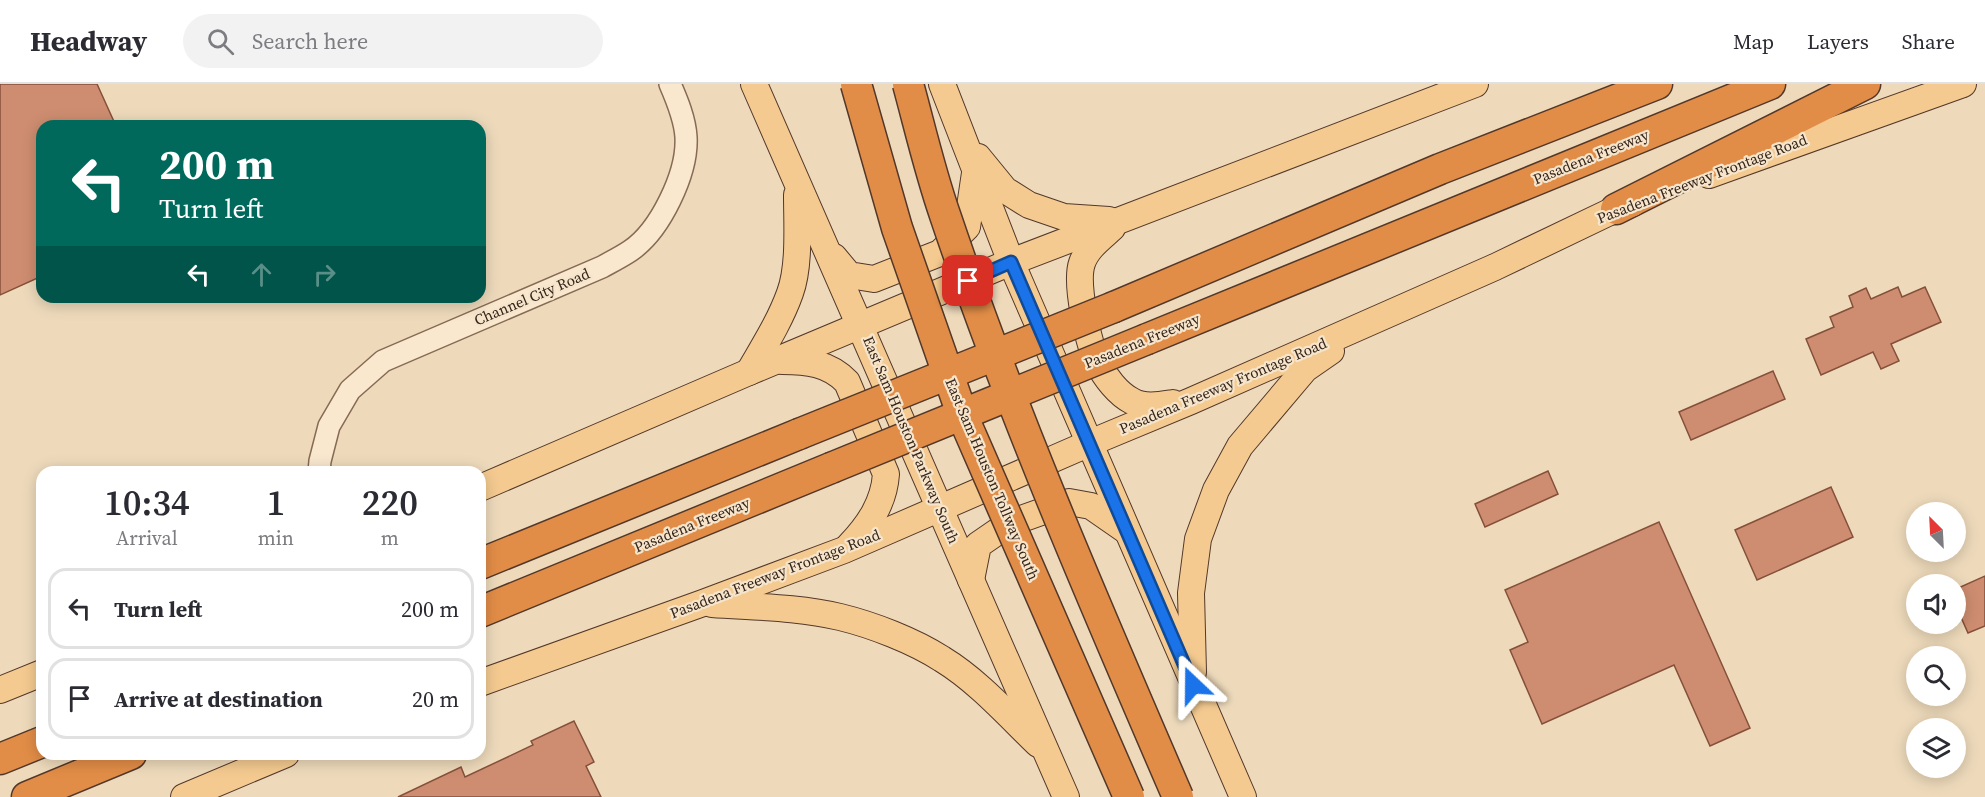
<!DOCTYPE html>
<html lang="en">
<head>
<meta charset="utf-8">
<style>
	:root { --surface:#fff; --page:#f2f2f3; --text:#2b2b33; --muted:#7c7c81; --line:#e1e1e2 }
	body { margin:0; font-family:"Source Serif 4",serif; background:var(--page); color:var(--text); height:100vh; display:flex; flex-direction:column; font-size:22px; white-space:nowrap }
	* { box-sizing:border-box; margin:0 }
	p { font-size:20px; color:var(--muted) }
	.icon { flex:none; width:33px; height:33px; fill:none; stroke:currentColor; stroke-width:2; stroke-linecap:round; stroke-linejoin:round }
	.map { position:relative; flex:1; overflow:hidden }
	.drawer { position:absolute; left:36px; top:382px; width:450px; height:294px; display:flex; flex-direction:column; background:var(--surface); border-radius:18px; box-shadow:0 3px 15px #0003 }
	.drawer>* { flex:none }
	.banner { position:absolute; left:36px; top:36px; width:450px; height:183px; border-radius:18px; box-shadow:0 3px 15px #0003; background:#00695c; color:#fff; overflow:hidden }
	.needle { width:39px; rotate:336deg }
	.controls { position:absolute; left:1906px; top:418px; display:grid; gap:12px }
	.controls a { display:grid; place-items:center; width:60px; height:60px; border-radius:50%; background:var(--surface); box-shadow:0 3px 15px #0003; font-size:30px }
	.pin { position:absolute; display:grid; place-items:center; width:51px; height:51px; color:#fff; margin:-26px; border-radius:12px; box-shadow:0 3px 9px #0006 }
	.me { position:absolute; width:66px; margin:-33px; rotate:337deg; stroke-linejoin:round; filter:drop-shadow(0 0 4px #0008) }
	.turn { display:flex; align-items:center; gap:21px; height:126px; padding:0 24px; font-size:27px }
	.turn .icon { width:78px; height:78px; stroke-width:2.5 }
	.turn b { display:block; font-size:42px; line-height:51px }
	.lanes { display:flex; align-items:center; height:57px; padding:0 24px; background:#0003; justify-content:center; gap:30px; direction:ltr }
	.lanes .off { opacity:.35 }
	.eta { display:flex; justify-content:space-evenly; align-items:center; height:102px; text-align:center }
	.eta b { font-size:36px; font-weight:600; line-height:42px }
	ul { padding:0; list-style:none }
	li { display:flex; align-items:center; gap:18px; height:81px; margin:0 12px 9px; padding:0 12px; border:3px solid var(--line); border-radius:18px }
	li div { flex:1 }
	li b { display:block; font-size:22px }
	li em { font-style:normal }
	header { display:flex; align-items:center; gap:36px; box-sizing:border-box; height:84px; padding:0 30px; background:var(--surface); border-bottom:2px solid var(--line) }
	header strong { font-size:28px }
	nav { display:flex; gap:33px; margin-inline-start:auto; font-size:21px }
	.search { width:420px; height:54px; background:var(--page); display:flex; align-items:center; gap:15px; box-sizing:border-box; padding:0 21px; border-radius:33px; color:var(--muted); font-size:22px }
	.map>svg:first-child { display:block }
</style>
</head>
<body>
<header>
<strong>Headway</strong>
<div class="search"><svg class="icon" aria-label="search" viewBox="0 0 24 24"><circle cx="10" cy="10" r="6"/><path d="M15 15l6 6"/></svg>Search here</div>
<nav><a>Map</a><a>Layers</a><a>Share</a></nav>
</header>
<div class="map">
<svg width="1985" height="713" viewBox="0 0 1985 713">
	<rect width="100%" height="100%" fill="#eedabb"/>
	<g fill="#ce8d70" stroke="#85503a" stroke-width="1.5">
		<polygon points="0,0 97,0 116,42 42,42 42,192 0,211"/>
		<polygon points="1898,203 1902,213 1925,203 1941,238 1891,260 1899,277 1881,285 1873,268 1821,291 1806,255 1834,243 1830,233 1853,223 1849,212 1866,204 1871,215"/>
		<polygon points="1773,287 1785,315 1691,356 1679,328"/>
		<polygon points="1548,387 1558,410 1485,443 1475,420"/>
		<polygon points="1831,403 1853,453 1757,496 1735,446"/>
		<polygon points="1659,438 1750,644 1710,662 1674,581 1542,640 1510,566 1528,558 1505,506"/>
		<polygon points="1985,492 1985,542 1968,549 1956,522 1956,505"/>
		<polygon points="574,637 594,678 586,682 601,713 398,713 461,683 465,693 533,661 531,657"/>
	</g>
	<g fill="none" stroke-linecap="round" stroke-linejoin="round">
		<g stroke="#866a55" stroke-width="24">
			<path id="minor" d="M319 388 320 377 329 342 350 306 383 277 602 183C611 178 621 173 630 167 660 147 688 89 686 53 685 35 677 16 670 0"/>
		</g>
		<g stroke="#53382a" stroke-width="28">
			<g id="major">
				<polyline points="754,0 1066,713"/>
				<polyline points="942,0 1011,178 1243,713"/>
				<polyline points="978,73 1005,106 1029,121 1064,133 1109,136"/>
				<polyline points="1709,91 1963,0"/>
				<path d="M1112 144C1101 154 1087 164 1082 179 1075 199 1088 259 1098 279 1105 293 1118 310 1132 317 1144 324 1160 321 1173 319"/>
				<polyline points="834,173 849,191 874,195 940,169 967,143 975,89"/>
				<path d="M782 277C807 277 829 279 847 298L886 390C884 419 869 441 849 462"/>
				<path d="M749 288C764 262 780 237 790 209 800 182 797 140 797 111"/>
				<polyline points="480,404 749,288 1011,178 1475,0"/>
				<polyline points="971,496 978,461 1010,439 1069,418 1091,422 1127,447"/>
				<path d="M712 520C754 523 799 523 840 533 873 541 914 557 942 575 978 597 1008 631 1038 660"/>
				<polyline points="1193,588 1191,509 1198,455 1216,406 1240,362 1305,285 1331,267"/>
				<polyline points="480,599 703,519 844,466 1090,359 1191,317 1495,183 1616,125 1633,119"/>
				<polyline points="0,606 42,589"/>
				<polyline points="184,713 286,670"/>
			</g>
		</g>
		<g stroke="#53382a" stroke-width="33">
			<g id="highway">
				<polyline points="1616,125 1865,0"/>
				<polyline points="1114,223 1440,85 1657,0"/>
				<polyline points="1147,255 1770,0"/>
				<polyline points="480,480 799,350"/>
				<polyline points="480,528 831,384"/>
				<polyline points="0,675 42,658"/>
				<polyline points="27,713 131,670"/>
			</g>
		</g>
		<use href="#minor" stroke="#f9e8ce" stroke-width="21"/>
		<use href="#major" stroke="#f4ca90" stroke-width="26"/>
		<use href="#highway" stroke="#e28d47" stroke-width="30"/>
		<g stroke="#53382a" stroke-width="33" stroke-linecap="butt">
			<g id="highway-bridge">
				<polyline points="856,0 897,144 963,333 1129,713"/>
				<path d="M908 0C920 44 930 88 945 131 1012 330 1095 521 1178 713"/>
				<polyline points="799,350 1114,223"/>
				<polyline points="831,384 1147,255"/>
			</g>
		</g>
		<use href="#highway-bridge" stroke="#e28d47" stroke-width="30"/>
	</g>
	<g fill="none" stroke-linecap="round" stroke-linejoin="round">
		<g stroke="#114b97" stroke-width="15">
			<polyline id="route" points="968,197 1011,178 1193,601"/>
		</g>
		<use href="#route" stroke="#1a73e8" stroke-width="10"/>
	</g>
	<g text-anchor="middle" stroke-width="4.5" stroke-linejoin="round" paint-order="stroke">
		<g font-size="15" fill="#34241a" stroke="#f6e5cb">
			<text transform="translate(1591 73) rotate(-22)" y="5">Pasadena Freeway</text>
			<text transform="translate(1702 95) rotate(-21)" y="5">Pasadena Freeway Frontage Road</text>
			<text transform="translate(532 213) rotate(-23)" y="5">Channel City Road</text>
			<text transform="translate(1142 257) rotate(-22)" y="5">Pasadena Freeway</text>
			<text transform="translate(1223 302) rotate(-23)" y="5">Pasadena Freeway Frontage Road</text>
			<text transform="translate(911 356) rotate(67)" y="5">East Sam Houston Parkway South</text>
			<text transform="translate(992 395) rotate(67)" y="5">East Sam Houston Tollway South</text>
			<text transform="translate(692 441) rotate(-22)" y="5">Pasadena Freeway</text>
			<text transform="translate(775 490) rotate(-21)" y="5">Pasadena Freeway Frontage Road</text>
		</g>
	</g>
</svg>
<div class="controls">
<a><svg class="needle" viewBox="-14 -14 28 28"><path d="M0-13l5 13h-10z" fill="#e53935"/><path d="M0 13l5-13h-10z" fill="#7c7c81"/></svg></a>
<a><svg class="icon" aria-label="sound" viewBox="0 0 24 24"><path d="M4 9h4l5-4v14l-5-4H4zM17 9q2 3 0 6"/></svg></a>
<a><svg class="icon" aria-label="search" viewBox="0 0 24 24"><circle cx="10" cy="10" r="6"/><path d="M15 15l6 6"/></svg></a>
<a><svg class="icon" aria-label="layers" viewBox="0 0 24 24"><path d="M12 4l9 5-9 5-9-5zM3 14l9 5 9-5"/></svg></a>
</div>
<div class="pin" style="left:968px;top:197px;background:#d93025"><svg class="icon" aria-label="arrive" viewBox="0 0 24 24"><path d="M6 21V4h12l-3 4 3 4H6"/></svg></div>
<svg class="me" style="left:1193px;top:601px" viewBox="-20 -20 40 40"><path d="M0-17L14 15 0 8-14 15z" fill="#1a73e8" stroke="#fff" stroke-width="4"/></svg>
<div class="banner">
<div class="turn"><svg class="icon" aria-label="left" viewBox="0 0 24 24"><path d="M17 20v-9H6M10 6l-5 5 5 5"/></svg><div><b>200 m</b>Turn left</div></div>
<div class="lanes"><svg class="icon" aria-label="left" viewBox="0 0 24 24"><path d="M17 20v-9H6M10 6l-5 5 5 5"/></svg><svg class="icon off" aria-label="ahead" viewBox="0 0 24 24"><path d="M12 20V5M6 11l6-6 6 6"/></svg><svg class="icon off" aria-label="right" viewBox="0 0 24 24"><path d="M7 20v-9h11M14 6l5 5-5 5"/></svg></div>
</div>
<section class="drawer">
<div class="eta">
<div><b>10:34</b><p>Arrival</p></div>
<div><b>1</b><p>min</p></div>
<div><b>220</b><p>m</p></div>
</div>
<ul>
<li><svg class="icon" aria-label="left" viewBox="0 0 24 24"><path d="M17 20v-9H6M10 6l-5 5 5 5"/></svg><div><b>Turn left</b></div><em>200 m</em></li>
<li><svg class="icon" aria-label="arrive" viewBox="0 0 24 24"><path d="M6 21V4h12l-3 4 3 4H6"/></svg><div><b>Arrive at destination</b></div><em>20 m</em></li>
</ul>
</section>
</div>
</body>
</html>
